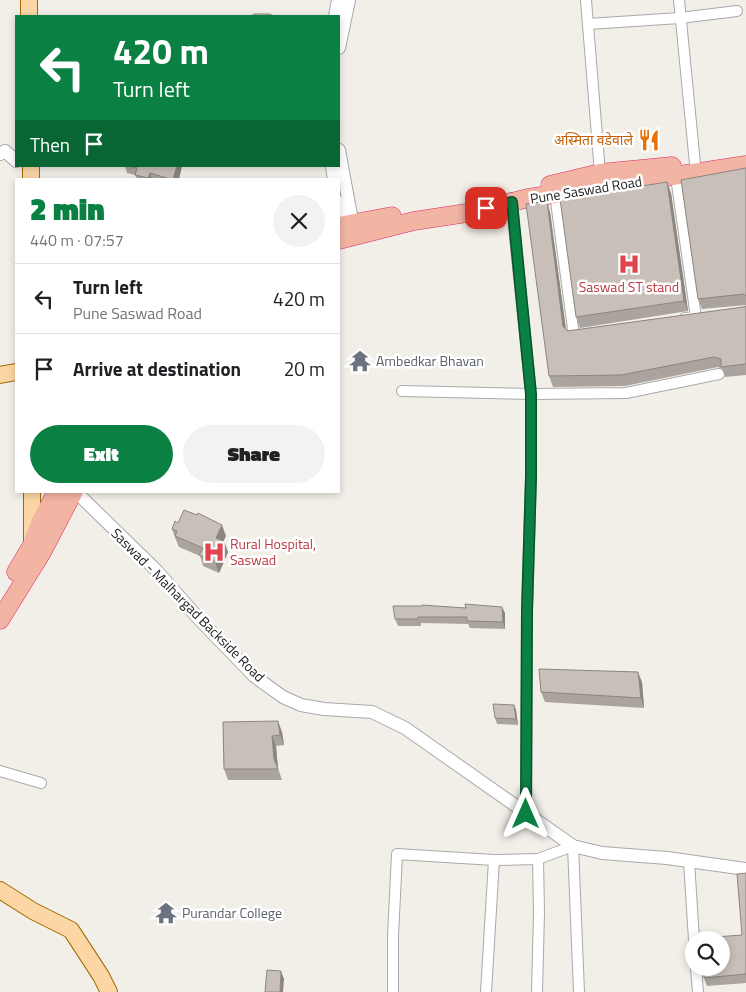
<!DOCTYPE html>
<html lang="en">
<head>
<meta charset="utf-8">
<style>
	:root { --surface:#fff; --page:#f2f2f2; --text:#202124; --muted:#757577; --line:#e0e0e0; --accent:#0b8043 }
	body { margin:0; font-family:"Titillium Web","Noto Sans Devanagari",sans-serif; background:var(--page); color:var(--text); height:100vh; display:flex; flex-direction:column; font-size:19px; white-space:nowrap }
	* { box-sizing:border-box; margin:0 }
	p { font-size:16px; color:var(--muted) }
	.icon { flex:none; width:28px; height:28px; fill:none; stroke:currentColor; stroke-width:2; stroke-linecap:round; stroke-linejoin:round }
	.map { position:relative; flex:1; overflow:hidden }
	.sheet { position:absolute; left:15px; top:178px; width:325px; height:315px; display:flex; flex-direction:column; background:var(--surface); border-radius:0px; box-shadow:0 2px 8px #0003 }
	.sheet>* { flex:none }
	.guide { position:absolute; left:15px; top:15px; width:325px; height:152px; border-radius:0px; box-shadow:0 2px 8px #0003; background:#0b8043; color:#fff; overflow:hidden }
	.controls { position:absolute; left:685px; top:931px; display:grid; gap:10px }
	.controls a { display:grid; place-items:center; width:45px; height:45px; border-radius:50%; background:var(--surface); box-shadow:0 2px 8px #0003; font-size:25px }
	.pin { position:absolute; display:grid; place-items:center; width:42px; height:42px; color:#fff; margin:-21px; border-radius:10px; box-shadow:0 2px 8px #0006 }
	.me { position:absolute; width:55px; margin:-28px; rotate:0deg; stroke-linejoin:round; filter:drop-shadow(0 0 4px #0008) }
	.turn { display:flex; align-items:center; gap:18px; height:105px; padding:0 15px; font-size:22px }
	.turn .icon { width:65px; height:65px; stroke-width:2.5 }
	.turn b { display:block; font-size:35px; line-height:42px }
	.then { display:flex; align-items:center; height:48px; padding:0 15px; background:#0003; gap:10px; font-size:19px }
	.round { display:grid; place-items:center; flex:none; width:52px; height:52px; border-radius:26px; background:var(--page) }
	.overview { display:flex; align-items:center; justify-content:space-between; height:85px; padding:0 15px }
	h1 { font-size:30px; font-weight:800; line-height:38px; color:var(--accent) }
	.cta { display:flex; gap:10px; margin-top:auto; padding:10px 15px }
	.cta a { flex:1; height:58px; border-radius:30px; background:var(--accent); color:#fff; font-size:20px; font-weight:800; line-height:58px; text-align:center }
	.cta a+a { background:var(--page); color:var(--text) }
	ul { padding:0; list-style:none }
	li { display:flex; align-items:center; gap:15px; height:70px; padding:0 15px; border-top:1px solid var(--line) }
	li div { flex:1 }
	li b { display:block; font-size:19px }
	li em { font-style:normal }
	.map>svg:first-child { display:block }
</style>
</head>
<body>
<div class="map">
<svg width="746" height="992" viewBox="0 0 746 992">
	<rect width="100%" height="100%" fill="#f2efe9"/>
	<g fill="none" stroke-linecap="round" stroke-linejoin="round">
		<g stroke="#a9a9a9" stroke-width="12">
			<g id="minor">
				<polyline points="586,0 600,173"/>
				<polyline points="679,0 696,174"/>
				<polyline points="588,24 680,18 737,11"/>
				<polyline points="676,177 696,317 685,318"/>
				<polyline points="555,194 574,336 580,335"/>
				<polyline points="402,391 531,394 511,198"/>
				<polyline points="0,771 41,783"/>
				<polyline points="526,814 527,611 531,477 531,394 626,393 719,374"/>
				<polyline points="689,861 694,940"/>
				<polyline points="696,968 698,992"/>
				<polyline points="393,992 393,936 397,854 494,860 538,859"/>
				<polyline points="486,992 494,860"/>
				<polyline points="537,992 539,913 538,859 573,846 579,992"/>
			</g>
		</g>
		<g stroke="#a9a9a9" stroke-width="14">
			<g id="tertiary">
				<polyline points="335,16 338,0"/>
				<polyline points="339,48 349,0"/>
				<polyline points="339,150 354,231"/>
				<polyline points="0,154 5,151 16,161"/>
				<polyline points="332,166 334,179"/>
				<polyline points="339,202 345,233"/>
				<polyline points="75,491 157,571 199,619 254,676 283,697 301,705 324,709 372,712 405,728 573,846 602,853 667,858 746,869"/>
			</g>
		</g>
		<g stroke="#a06b00" stroke-width="18">
			<g id="primary">
				<polyline points="29,0 29,16"/>
				<polyline points="31,166 31,179"/>
				<polyline points="0,375 16,372"/>
				<polyline points="32,491 32,541"/>
				<polyline points="0,890 33,911 71,930 101,976 109,992"/>
			</g>
		</g>
		<g stroke="#dc2a67" stroke-width="19">
			<g id="trunk">
				<polyline points="550,185 600,173 672,166"/>
				<polyline points="339,226 392,216"/>
				<polyline points="339,240 414,221 473,212 528,198 746,165"/>
				<polyline points="16,572 32,545 41,521 57,491"/>
				<polyline points="0,620 41,554 74,491"/>
			</g>
		</g>
		<use href="#minor" stroke="#fff" stroke-width="10"/>
		<use href="#tertiary" stroke="#fff" stroke-width="12"/>
		<use href="#primary" stroke="#fcd6a4" stroke-width="16"/>
		<use href="#trunk" stroke="#f2b4a3" stroke-width="18"/>
	</g>
	<g fill="#aba49e">
		<polygon points="125,166 182,166 179,179 137,179 135,175 127,173"/>
		<polygon points="746,168 746,305 702,309 698,299"/>
		<polygon points="671,193 688,311 580,328 576,317"/>
		<polygon points="550,212 566,330 567,331 743,307 746,306 746,375 725,377 722,369 718,367 625,386 553,387 549,376"/>
		<polygon points="197,515 226,536 223,541 228,552 219,573 203,566 200,556 179,547 176,540 172,529 178,523"/>
		<polygon points="393,606 505,613 505,629 470,628 468,624 421,623 421,626 398,626 395,619"/>
		<polygon points="642,682 644,708 545,702 541,692"/>
		<polygon points="514,705 516,710 518,725 497,724 495,718"/>
		<polygon points="223,722 282,732 284,745 276,746 278,768 282,780 228,780 224,769"/>
		<polygon points="746,873 746,983 707,986 704,978 742,935"/>
	</g>
	<g fill="#8b8681">
		<polygon points="177,166 182,166 179,179 173,179"/>
		<polygon points="150,173 152,179 148,179"/>
		<polygon points="667,182 671,193 688,311 684,301"/>
		<polygon points="547,201 550,212 567,337 563,326"/>
		<polygon points="222,525 226,536 220,548 216,538"/>
		<polygon points="224,541 228,552 219,573 215,562"/>
		<polygon points="502,607 505,613 505,629 503,622"/>
		<polygon points="638,672 642,682 644,708 641,698"/>
		<polygon points="514,705 516,710 518,725 516,719"/>
		<polygon points="278,721 282,732 284,745 280,735"/>
		<polygon points="272,736 276,746 278,770 274,759"/>
		<polygon points="281,971 284,979 283,992 280,992"/>
	</g>
	<g fill="#c7bfb8" stroke="#8b8681">
		<polygon points="255,14 269,14 274,16 250,16"/>
		<polygon points="131,166 177,166 173,179 170,179 150,173 148,178 135,175 137,168"/>
		<polygon points="746,168 746,296 744,294 698,299 681,180"/>
		<polygon points="667,182 684,301 576,317 560,199"/>
		<polygon points="547,201 563,326 567,331 743,307 746,306 746,364 721,367 721,359 714,357 621,375 549,376 526,204"/>
		<polygon points="184,510 197,515 198,513 222,525 216,538 224,541 215,562 199,555 203,548 175,536 177,531 172,529 175,521 178,523"/>
		<polygon points="465,604 502,607 503,622 467,621 467,617 418,617 418,619 395,619 393,606 422,606 422,605 466,608"/>
		<polygon points="539,669 638,672 641,698 541,692"/>
		<polygon points="493,704 514,705 516,719 495,718"/>
		<polygon points="278,721 280,735 272,736 274,759 278,769 224,769 223,722"/>
		<polygon points="746,873 746,974 704,978 703,968 721,968 721,940 701,940 701,938 742,935 737,874"/>
		<polygon points="267,970 281,971 280,992 265,992"/>
	</g>
	<g fill="none" stroke-linecap="round" stroke-linejoin="round">
		<g stroke="#07532c" stroke-width="12">
			<polyline id="route" points="486,208 512,202 531,394 531,477 527,611 526,814"/>
		</g>
		<use href="#route" stroke="#0b8043" stroke-width="9"/>
	</g>
	<defs>
		<g id="restaurant-bare" transform="scale(1.725)"><path d="M-5-6h1v4h1v-4h1v4h1v-4h1v5L-1.5 .5V6h-2V.5L-5-1ZM5-6V6H3V1.5H1.5Q1.5-4 5-6Z" fill="#e8710a" stroke="#fff" stroke-width="2.5" paint-order="stroke"/></g>
		<g id="hospital-bare" transform="scale(1.725)"><path d="M-5-5h3v3.5h4V-5h3V5h-3V1.5h-4V5h-3Z" fill="#e0444e" stroke="#fff" stroke-width="2.5" paint-order="stroke"/></g>
		<g id="temple-bare" transform="scale(1.725)"><path d="M0-6L5-2H3V0L6.5 2.5H4V6H1.5V3h-3V6H-4V2.5H-6.5L-3 0V-2H-5Z" fill="#6b7280" stroke="#fff" stroke-width="2.5" paint-order="stroke"/></g>
	</defs>
	<g fill-rule="evenodd">
		<use href="#restaurant-bare" x="649" y="140"/>
		<use href="#hospital-bare" x="629" y="264"/>
		<use href="#temple-bare" x="360" y="361"/>
		<use href="#hospital-bare" x="214" y="552"/>
		<use href="#temple-bare" x="166" y="913"/>
	</g>
	<g text-anchor="middle" stroke-width="5" stroke-linejoin="round" paint-order="stroke">
		<g font-size="14" fill="#c56008" stroke="#fff" text-anchor="end">
			<text x="633" y="145">अस्मिता वडेवाले</text>
		</g>
		<g font-size="14" fill="#222" stroke="#fff">
			<text transform="translate(586 190) rotate(-9)" y="5">Pune Saswad Road</text>
			<text transform="translate(188 605) rotate(45)" y="5">Saswad - Malhargad Backside Road</text>
		</g>
		<g font-size="14" fill="#be3a42" stroke="#fff">
			<text x="629" y="292">Saswad ST stand</text>
			<text x="230" y="549" text-anchor="start">Rural Hospital,<tspan x="230" dy="16">Saswad</tspan></text>
		</g>
		<g font-size="14" fill="#5b616d" stroke="#fff" text-anchor="start">
			<text x="376" y="366">Ambedkar Bhavan</text>
			<text x="182" y="918">Purandar College</text>
		</g>
	</g>
</svg>
<div class="controls">
<a><svg class="icon" aria-label="search" viewBox="0 0 24 24"><circle cx="10" cy="10" r="6"/><path d="M15 15l6 6"/></svg></a>
</div>
<div class="pin" style="left:486px;top:208px;background:#d93025"><svg class="icon" aria-label="arrive" viewBox="0 0 24 24"><path d="M6 21V4h12l-3 4 3 4H6"/></svg></div>
<svg class="me" style="left:526px;top:814px" viewBox="-20 -20 40 40"><path d="M0-17L14 15 0 8-14 15z" fill="#0b8043" stroke="#fff" stroke-width="4"/></svg>
<div class="guide">
<div class="turn"><svg class="icon" aria-label="left" viewBox="0 0 24 24"><path d="M17 20v-9H6M10 6l-5 5 5 5"/></svg><div><b>420 m</b>Turn left</div></div>
<div class="then">Then<svg class="icon" aria-label="arrive" viewBox="0 0 24 24"><path d="M6 21V4h12l-3 4 3 4H6"/></svg></div>
</div>
<section class="sheet">
<div class="overview"><div><h1>2 min</h1><p>440 m · 07:57</p></div><a class="round"><svg class="icon" aria-label="close" viewBox="0 0 24 24"><path d="M6 6l12 12M18 6L6 18"/></svg></a></div>
<ul>
<li><svg class="icon" aria-label="left" viewBox="0 0 24 24"><path d="M17 20v-9H6M10 6l-5 5 5 5"/></svg><div><b>Turn left</b><p>Pune Saswad Road</p></div><em>420 m</em></li>
<li><svg class="icon" aria-label="arrive" viewBox="0 0 24 24"><path d="M6 21V4h12l-3 4 3 4H6"/></svg><div><b>Arrive at destination</b></div><em>20 m</em></li>
</ul>
<div class="cta"><a>Exit</a><a>Share</a></div>
</section>
</div>
</body>
</html>
